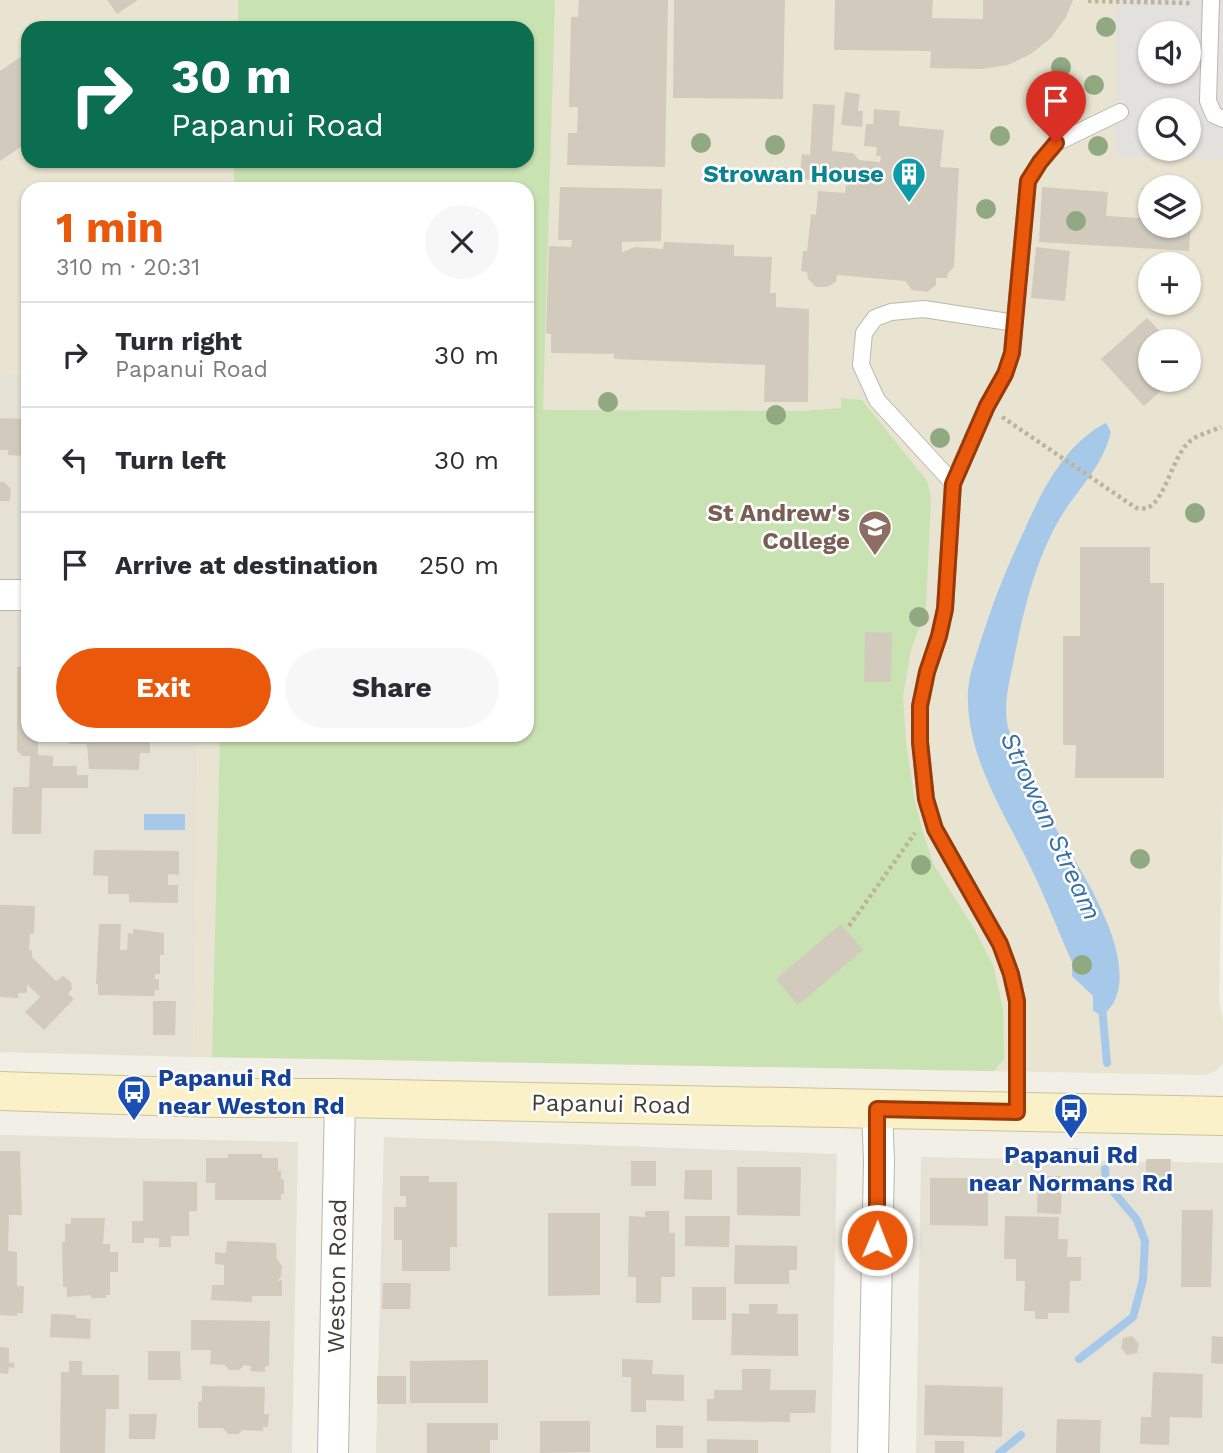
<!DOCTYPE html>
<html lang="en">
<head>
<meta charset="utf-8">
<style>
	:root { --surface:#fff; --page:#f7f7f7; --text:#2b2b33; --muted:#7c7c81; --line:#e1e1e2; --accent:#ea580c }
	body { margin:0; font-family:"Work Sans",sans-serif; background:var(--page); color:var(--text); height:100vh; display:flex; flex-direction:column; font-size:26px; white-space:nowrap }
	* { box-sizing:border-box; margin:0 }
	p { font-size:23px; color:var(--muted) }
	.icon { flex:none; width:38px; height:38px; fill:none; stroke:currentColor; stroke-width:2; stroke-linecap:round; stroke-linejoin:round }
	.map { position:relative; flex:1; overflow:hidden }
	.details { position:absolute; left:21px; top:182px; width:513px; height:560px; display:flex; flex-direction:column; background:var(--surface); border-radius:21px; box-shadow:0 2px 5px #0004 }
	.details>* { flex:none }
	.hud { position:absolute; left:21px; top:21px; width:513px; height:147px; border-radius:21px; box-shadow:0 2px 5px #0004; background:#0b6e4f; color:#fff; overflow:hidden }
	.fabs { position:absolute; left:1138px; top:21px; display:grid; gap:14px }
	.fabs a { display:grid; place-items:center; width:63px; height:63px; border-radius:50%; background:var(--surface); box-shadow:0 2px 5px #0004; font-size:35px }
	.pin { position:absolute; display:grid; place-items:center; width:60px; height:60px; color:#fff; margin:-72px -30px; border-radius:50% 50% 50% 0; rotate:-45deg; box-shadow:0 0 7px #0007 }
	.pin .icon { rotate:45deg }
	.me { position:absolute; width:77px; margin:-38px; rotate:1deg; stroke-linejoin:round; filter:drop-shadow(0 0 5px #0008) }
	.turn { display:flex; align-items:center; gap:24px; height:147px; padding:0 35px; font-size:32px }
	.turn .icon { width:91px; height:91px; stroke-width:2.5 }
	.turn b { display:block; font-size:49px; line-height:60px }
	.round { display:grid; place-items:center; flex:none; width:74px; height:74px; border-radius:37px; background:var(--page) }
	.headline { display:flex; align-items:center; justify-content:space-between; height:119px; padding:0 35px }
	h1 { font-size:42px; font-weight:700; line-height:52px; color:var(--accent) }
	.action { display:flex; gap:14px; margin-top:auto; padding:14px 35px }
	.action a { flex:1; height:80px; border-radius:42px; background:var(--accent); color:#fff; font-size:28px; font-weight:700; line-height:80px; text-align:center }
	.action a+a { background:var(--page); color:var(--text) }
	ul { padding:0; list-style:none }
	li { display:flex; align-items:center; gap:21px; height:105px; padding:0 35px; border-top:2px solid var(--line) }
	li div { flex:1 }
	li b { display:block; font-size:26px }
	li em { font-style:normal }
	.map>svg:first-child { display:block }
</style>
</head>
<body>
<div class="map">
<svg width="1223" height="1453" viewBox="0 0 1223 1453">
	<rect width="100%" height="100%" fill="#f1efe6"/>
	<g fill="#e5e1d5">
		<polygon points="0,373 28,374 28,735 198,735 193,1057 0,1052"/>
		<polygon points="0,1135 298,1142 292,1453 0,1453"/>
		<polygon points="384,1137 837,1154 831,1453 376,1453"/>
		<polygon points="921,1157 1223,1163 1223,1453 916,1453"/>
	</g>
	<path fill="#e9e4d1" fill-rule="evenodd" d="M0 0H1223V786L1219 1002 1223 1020V1063L1217 1070 1206 1075 193 1057 198 735H527V189H28V374L0 373ZM28 28H527V161H28ZM1150 33H1188V72H1150ZM1150 110H1188V149H1150ZM1150 187H1188V226H1150ZM1150 264H1188V303H1150ZM1150 341H1188V380H1150Z"/>
	<polygon fill="#c9e2b2" points="238,0 555,0 543,410 803,411 841,408 841,398 862,400 927,481 931,496 926,610 911,650 903,696 906,741 914,797 923,833 934,865 975,930 993,965 1003,1009 1004,1059 994,1071 212,1057 220,735 527,735 527,189 234,189 234,161 527,161 527,28 238,28"/>
	<path fill="#e3e1de" fill-rule="evenodd" d="M1116 0H1223V159L1116 156ZM1150 33H1188V72H1150ZM1150 110H1188V149H1150Z"/>
	<g fill="#a7c9e9">
		<path d="M1106 423 1111 432C1102 468 1079 487 1060 518 1034 563 1023 613 1013 664 1009 683 1004 702 1007 722 1008 730 1013 739 1016 746 1023 764 1030 783 1039 800 1064 847 1143 950 1113 1004 1110 1008 1106 1012 1103 1016L1093 1011V996L1072 976V962C1060 936 1050 909 1038 883 1011 822 965 761 968 691 969 674 976 656 981 640 993 602 1007 567 1024 531 1041 492 1066 442 1106 423Z"/>
		<rect x="144" y="814" width="41" height="16"/>
	</g>
	<g fill="none" stroke-linecap="round" stroke-linejoin="round">
		<g stroke="#a7c9e9" stroke-width="8">
			<polyline points="1102,1007 1107,1063"/>
			<polyline points="1079,1359 1133,1317 1143,1280 1145,1241 1137,1220 1106,1183 1105,1169"/>
			<polyline points="999,1453 1021,1435"/>
		</g>
	</g>
	<g fill="#d2cbbd">
		<polygon points="107,0 138,0 117,14"/>
		<polygon points="579,0 668,0 665,167 567,165 568,133 577,133 578,107 569,107 571,17 578,17"/>
		<polygon points="674,0 785,0 783,99 673,98"/>
		<polygon points="835,0 933,0 932,18 983,19 983,0 1073,0 1066,17 1051,38 1031,54 1008,65 982,69 930,68 931,51 834,50"/>
		<polygon points="28,52 28,142 0,161 0,71"/>
		<polygon points="845,92 860,94 858,111 863,111 862,127 841,125"/>
		<polygon points="813,104 835,105 832,151 853,153 859,160 880,162 881,156 876,156 877,147 864,146 866,124 873,124 874,109 900,111 899,126 944,130 940,167 959,168 954,267 948,273 947,278 936,278 936,285 927,292 912,290 905,281 837,275 836,282 827,287 816,287 808,279 807,272 801,271 803,251 807,251 811,214 816,215 818,191 845,193 846,183 799,179 802,154 810,155"/>
		<polygon points="560,187 662,189 661,241 622,242 622,252 635,247 663,249 664,242 734,245 734,256 772,257 770,293 776,293 776,307 809,309 808,402 764,402 765,365 614,359 614,354 551,353 551,334 546,333 549,246 571,247 572,240 558,240"/>
		<polygon points="1042,187 1108,192 1106,216 1141,218 1142,188 1150,188 1150,226 1188,226 1188,191 1193,191 1189,251 1039,242"/>
		<polygon points="1036,247 1070,251 1065,301 1031,298"/>
		<polygon points="1147,318 1169,341 1150,341 1150,380 1173,380 1144,406 1101,359"/>
		<polygon points="0,418 28,419 25,456 8,455 8,450 0,450"/>
		<polygon points="0,482 4,482 11,489 10,501 0,501"/>
		<polygon points="1080,547 1150,547 1150,583 1164,583 1164,778 1075,778 1076,745 1063,745 1063,636 1080,636"/>
		<polygon points="865,632 892,633 891,682 864,682"/>
		<polygon points="17,667 28,667 28,735 38,735 38,755 53,756 53,766 77,766 77,775 88,775 88,788 42,788 41,834 12,834 13,787 29,787 30,756 22,756 17,750"/>
		<polygon points="69,735 150,735 150,753 140,753 139,770 89,769 87,744 69,744"/>
		<polygon points="94,850 179,851 179,875 168,874 168,885 178,885 178,903 129,902 129,894 108,894 108,876 93,875"/>
		<polygon points="0,905 35,906 34,934 30,934 29,950 32,950 32,957 56,981 63,976 71,982 72,989 68,993 74,999 44,1030 25,1012 40,997 27,984 27,993 18,993 18,998 0,997"/>
		<polygon points="99,924 121,924 120,950 127,950 128,933 133,934 133,929 164,933 164,955 160,955 160,974 155,974 155,979 159,979 159,990 155,990 154,996 98,995 98,984 96,984"/>
		<polygon points="841,924 863,950 798,1005 776,979"/>
		<polygon points="153,1001 176,1001 175,1035 153,1035"/>
		<polygon points="1066,1148 1083,1148 1083,1155 1066,1154"/>
		<polygon points="0,1151 20,1151 22,1215 9,1215 8,1251 17,1252 17,1286 24,1286 23,1313 17,1313 17,1316 0,1315"/>
		<polygon points="228,1154 262,1154 262,1158 278,1158 278,1171 281,1171 281,1179 284,1179 284,1194 281,1194 281,1200 215,1200 215,1183 206,1183 206,1158 228,1158"/>
		<polygon points="1146,1159 1171,1159 1170,1180 1146,1179"/>
		<rect x="631" y="1161" width="25" height="25"/>
		<polygon points="737,1167 801,1167 800,1216 737,1215"/>
		<polygon points="685,1170 712,1170 712,1200 684,1199"/>
		<polygon points="400,1176 429,1176 429,1182 457,1182 457,1247 450,1247 450,1271 402,1271 402,1240 394,1240 394,1207 406,1207 406,1196 400,1196"/>
		<polygon points="1038,1176 1062,1176 1061,1214 1037,1213"/>
		<polygon points="930,1178 988,1178 988,1226 930,1225"/>
		<polygon points="143,1181 197,1182 197,1211 189,1211 189,1236 171,1236 171,1247 159,1247 159,1238 144,1238 144,1243 132,1243 132,1221 143,1221"/>
		<polygon points="1182,1210 1213,1210 1211,1287 1181,1287"/>
		<polygon points="645,1211 669,1211 669,1233 675,1233 675,1277 661,1277 661,1303 636,1303 636,1277 628,1277 629,1216 645,1217"/>
		<polygon points="548,1213 600,1213 600,1295 548,1296"/>
		<polygon points="685,1216 730,1216 729,1247 685,1246"/>
		<polygon points="1005,1216 1059,1217 1058,1239 1068,1239 1067,1257 1081,1257 1081,1281 1070,1281 1069,1313 1048,1313 1048,1319 1035,1319 1035,1311 1024,1311 1025,1281 1016,1281 1016,1259 1004,1259"/>
		<polygon points="71,1218 105,1218 103,1244 110,1244 110,1252 118,1252 118,1272 110,1272 110,1295 106,1295 106,1298 91,1298 91,1295 67,1297 67,1287 63,1287 62,1242 65,1242 65,1224 71,1224"/>
		<polygon points="227,1241 276,1243 277,1259 282,1266 281,1277 277,1281 282,1280 282,1296 252,1296 252,1302 211,1300 212,1285 224,1285 224,1265 215,1264 215,1252 226,1253"/>
		<polygon points="735,1245 797,1246 797,1270 789,1270 789,1284 734,1284"/>
		<polygon points="383,1283 411,1283 410,1309 382,1309"/>
		<rect x="692" y="1287" width="34" height="33"/>
		<polygon points="749,1304 778,1304 777,1314 798,1314 798,1356 731,1355 732,1313 749,1314"/>
		<polygon points="51,1314 76,1315 76,1318 91,1319 90,1339 50,1337"/>
		<polygon points="191,1320 270,1321 269,1366 265,1366 265,1372 250,1371 251,1366 244,1365 239,1370 229,1370 225,1365 210,1364 211,1350 191,1350"/>
		<polygon points="1132,1336 1139,1344 1137,1353 1127,1355 1121,1348 1123,1338"/>
		<polygon points="1212,1336 1223,1337 1223,1364 1211,1363"/>
		<polygon points="0,1347 9,1348 9,1363 14,1363 14,1368 9,1367 8,1374 0,1373"/>
		<polygon points="148,1351 180,1351 181,1380 148,1380"/>
		<polygon points="622,1359 653,1360 652,1374 684,1375 684,1401 646,1400 646,1412 631,1412 631,1377 622,1377"/>
		<polygon points="488,1360 488,1403 410,1403 410,1361"/>
		<polygon points="69,1361 82,1361 82,1375 119,1375 119,1409 106,1409 105,1453 60,1453 61,1372 69,1372"/>
		<polygon points="742,1369 771,1369 770,1390 816,1390 815,1413 790,1413 790,1422 707,1421 707,1399 714,1399 714,1390 742,1390"/>
		<polygon points="1153,1372 1203,1374 1202,1418 1170,1417 1169,1445 1140,1444 1141,1417 1151,1417"/>
		<rect x="377" y="1376" width="29" height="28"/>
		<polygon points="925,1385 1003,1387 1002,1437 924,1435"/>
		<polygon points="202,1386 265,1387 264,1414 269,1414 268,1427 263,1427 263,1431 243,1430 238,1434 228,1434 223,1428 198,1428 198,1402 202,1401"/>
		<polygon points="129,1414 157,1414 155,1439 129,1439"/>
		<polygon points="1057,1419 1101,1420 1100,1453 1056,1453"/>
		<polygon points="540,1421 590,1421 590,1452 540,1453"/>
		<polygon points="427,1423 498,1423 498,1440 490,1440 490,1453 427,1453"/>
		<polygon points="656,1425 683,1426 683,1448 656,1448"/>
		<polygon points="707,1439 758,1440 758,1453 707,1453"/>
		<rect x="935" y="1441" width="29" height="12"/>
	</g>
	<g fill="none" stroke-linecap="round" stroke-linejoin="round">
		<g stroke="#bcb7aa" stroke-width="18">
			<g id="service">
				<polyline points="1211,0 1208,101 1214,115 1223,119"/>
				<polyline points="953,483 877,400 861,365 864,333 875,318 891,312 924,309 1015,323"/>
				<polyline points="1017,1112 1017,1001 1011,974 1000,944 935,829 926,799 920,742 920,706 927,672 939,636 945,609 953,483 987,406 1005,374 1012,353 1028,181 1040,162 1056,143 1120,112"/>
			</g>
		</g>
		<g stroke="#bcb7aa" stroke-width="32">
			<g id="minor">
				<polyline points="0,595 28,595"/>
				<polyline points="333,1453 340,1098"/>
				<polyline points="873,1453 879,1161 877,1109"/>
			</g>
		</g>
		<g stroke="#cdc399" stroke-width="40">
			<polyline id="secondary" points="0,1091 214,1098 340,1098 1223,1116"/>
		</g>
		<g stroke="#bdb49c" stroke-width="4.5" stroke-dasharray="3.5 3.5" stroke-linecap="butt">
			<polyline points="1088,1 1191,3"/>
			<path d="M1002 417 1136 508C1137 508 1146 509 1147 508 1164 502 1173 458 1187 444 1195 435 1210 432 1221 427"/>
			<polyline points="849,926 915,833"/>
		</g>
		<use href="#service" stroke="#fff" stroke-width="16"/>
		<use href="#minor" stroke="#fff" stroke-width="30"/>
		<use href="#secondary" stroke="#faf1c8" stroke-width="38"/>
	</g>
	<g fill="#91a981">
		<circle cx="1106" cy="27" r="10"/>
		<circle cx="1061" cy="67" r="10"/>
		<circle cx="1094" cy="85" r="10"/>
		<circle cx="1000" cy="136" r="10"/>
		<circle cx="701" cy="143" r="10"/>
		<circle cx="775" cy="145" r="10"/>
		<circle cx="1098" cy="146" r="10"/>
		<circle cx="986" cy="209" r="10"/>
		<circle cx="1076" cy="221" r="10"/>
		<circle cx="608" cy="402" r="10"/>
		<circle cx="776" cy="415" r="10"/>
		<circle cx="940" cy="438" r="10"/>
		<circle cx="1195" cy="513" r="10"/>
		<circle cx="919" cy="617" r="10"/>
		<circle cx="1140" cy="859" r="10"/>
		<circle cx="921" cy="865" r="10"/>
		<circle cx="1082" cy="965" r="10"/>
	</g>
	<g fill="none" stroke-linecap="round" stroke-linejoin="round">
		<g stroke="#983908" stroke-width="18">
			<polyline id="route" points="877,1240 877,1109 1017,1112 1017,1001 1011,974 1000,944 935,829 926,799 920,742 920,706 927,672 939,636 945,609 953,484 987,406 1005,374 1012,353 1028,181 1040,162 1056,143"/>
		</g>
		<use href="#route" stroke="#ea580c" stroke-width="12"/>
	</g>
	<defs>
		<g id="building-pin" transform="scale(1.75)"><path d="M0 17L-7.5 6A9.5 9.5 0 1 1 7.5 6Z" fill="#0f9aa8" stroke="#fff"/><path d="M-4-6H4V6H1V3H-1V6H-4ZM-2.5-4.3h1.7v1.8h-1.7ZM.8-4.3h1.7v1.8H.8ZM-2.5-1h1.7V.8h-1.7ZM.8-1h1.7V.8H.8Z" fill="#fff"/></g>
		<g id="school-pin" transform="scale(1.75)"><path d="M0 17L-7.5 6A9.5 9.5 0 1 1 7.5 6Z" fill="#8d6e63" stroke="#fff"/><path d="M0-5L7-2L0 1L-7-2ZM-4 1L0 2.5L4 1V4Q0 6-4 4Z" fill="#fff"/></g>
		<g id="bus-pin" transform="scale(1.75)"><path d="M0 17L-7.5 6A9.5 9.5 0 1 1 7.5 6Z" fill="#1a4fb4" stroke="#fff"/><path d="M-5-6H5V4H4V6H2V4H-2V6H-4V4H-5ZM-3.5-4V0h7V-4ZM-3.5 1.2v1.5H-2V1.2ZM2 1.2v1.5H3.5V1.2Z" fill="#fff"/></g>
	</defs>
	<g fill-rule="evenodd">
		<use href="#building-pin" x="909" y="174"/>
		<use href="#school-pin" x="875" y="527"/>
		<use href="#bus-pin" x="134" y="1092"/>
		<use href="#bus-pin" x="1071" y="1110"/>
	</g>
	<g text-anchor="middle" stroke-width="5" stroke-linejoin="round" paint-order="stroke">
		<g font-size="24" font-weight="bold" fill="#0d838f" stroke="#fff" text-anchor="end">
			<text x="884" y="182">Strowan House</text>
		</g>
		<g font-size="24" font-weight="bold" fill="#785e54" stroke="#fff" text-anchor="end">
			<text x="850" y="521">St Andrew's<tspan x="850" dy="28">College</tspan></text>
		</g>
		<g font-size="24" font-weight="bold" fill="#164399" stroke="#fff" text-anchor="start">
			<text x="158" y="1086">Papanui Rd<tspan x="158" dy="28">near Weston Rd</tspan></text>
			<text x="1071" y="1163" text-anchor="middle">Papanui Rd<tspan x="1071" dy="28">near Normans Rd</tspan></text>
		</g>
		<g font-size="24" fill="#443f36" stroke="#fff">
			<text transform="translate(611 1104) rotate(1)" y="8">Papanui Road</text>
			<text transform="translate(337 1276) rotate(-89)" y="8">Weston Road</text>
		</g>
		<g font-size="26" font-style="italic" fill="#3970a6" stroke="#fff">
			<text transform="translate(1051 826) rotate(65)" y="9">Strowan Stream</text>
		</g>
	</g>
</svg>
<div class="fabs">
<a><svg class="icon" aria-label="sound" viewBox="0 0 24 24"><path d="M4 9h4l5-4v14l-5-4H4zM17 9q2 3 0 6"/></svg></a>
<a><svg class="icon" aria-label="search" viewBox="0 0 24 24"><circle cx="10" cy="10" r="6"/><path d="M15 15l6 6"/></svg></a>
<a><svg class="icon" aria-label="layers" viewBox="0 0 24 24"><path d="M12 4l9 5-9 5-9-5zM3 14l9 5 9-5"/></svg></a>
<a>+</a>
<a>−</a>
</div>
<div class="pin" style="left:1056px;top:143px;background:#d93025"><svg class="icon" aria-label="arrive" viewBox="0 0 24 24"><path d="M6 21V4h12l-3 4 3 4H6"/></svg></div>
<svg class="me" style="left:877px;top:1240px" viewBox="-20 -20 40 40"><circle r="17" fill="#ea580c" stroke="#fff" stroke-width="3"/><path d="M0-11L8 9 0 5-8 9z" fill="#fff"/></svg>
<div class="hud">
<div class="turn"><svg class="icon" aria-label="right" viewBox="0 0 24 24"><path d="M7 20v-9h11M14 6l5 5-5 5"/></svg><div><b>30 m</b>Papanui Road</div></div>
</div>
<section class="details">
<div class="headline"><div><h1>1 min</h1><p>310 m · 20:31</p></div><a class="round"><svg class="icon" aria-label="close" viewBox="0 0 24 24"><path d="M6 6l12 12M18 6L6 18"/></svg></a></div>
<ul>
<li><svg class="icon" aria-label="right" viewBox="0 0 24 24"><path d="M7 20v-9h11M14 6l5 5-5 5"/></svg><div><b>Turn right</b><p>Papanui Road</p></div><em>30 m</em></li>
<li><svg class="icon" aria-label="left" viewBox="0 0 24 24"><path d="M17 20v-9H6M10 6l-5 5 5 5"/></svg><div><b>Turn left</b></div><em>30 m</em></li>
<li><svg class="icon" aria-label="arrive" viewBox="0 0 24 24"><path d="M6 21V4h12l-3 4 3 4H6"/></svg><div><b>Arrive at destination</b></div><em>250 m</em></li>
</ul>
<div class="action"><a>Exit</a><a>Share</a></div>
</section>
</div>
</body>
</html>
